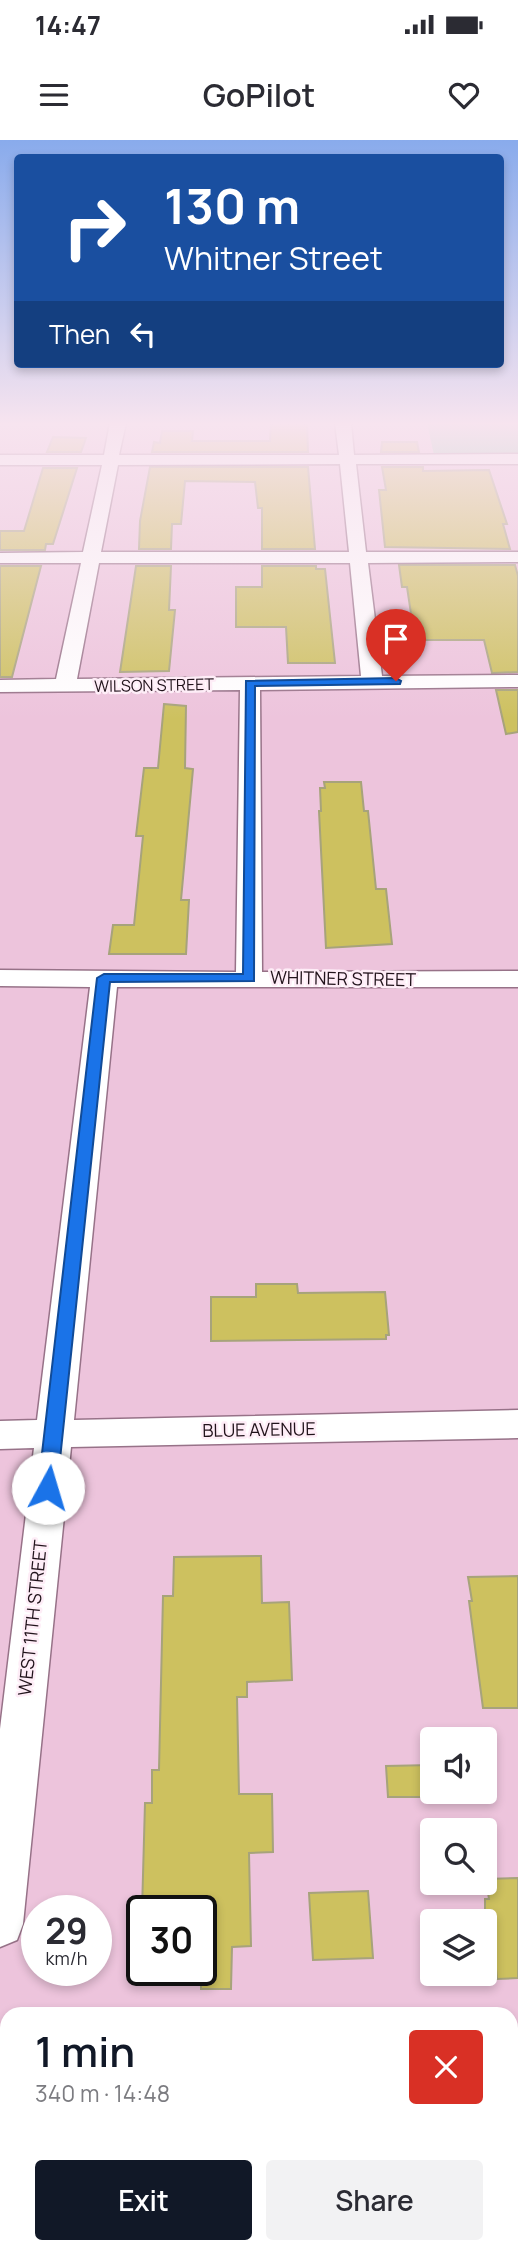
<!DOCTYPE html>
<html lang="en">
<head>
<meta charset="utf-8">
<style>
	:root { --surface:#fff; --page:#f2f2f3; --text:#2b2b33; --muted:#7c7c81; --accent:#111827 }
	body { margin:0; font-family:Manrope,sans-serif; background:var(--page); color:var(--text); height:100vh; display:flex; flex-direction:column; font-size:26px; white-space:nowrap }
	* { box-sizing:border-box; margin:0 }
	p { font-size:23px; color:var(--muted) }
	.icon { flex:none; width:38px; height:38px; fill:none; stroke:currentColor; stroke-width:2; stroke-linecap:round; stroke-linejoin:round }
	.map { position:relative; flex:1; overflow:hidden }
	.sheet { position:absolute; left:0px; top:1867px; width:518px; height:247px; display:flex; flex-direction:column; background:var(--surface); border-radius:21px 21px 0 0; box-shadow:0 4px 10px #0003 }
	.sheet>* { flex:none }
	.guide { position:absolute; left:14px; top:14px; width:490px; height:214px; border-radius:7px; box-shadow:0 4px 10px #0003; background:#1a4fa0; color:#fff; overflow:hidden }
	.controls { position:absolute; left:420px; top:1587px; display:grid; gap:14px }
	.controls a { display:grid; place-items:center; width:77px; height:77px; border-radius:7px; background:var(--surface); box-shadow:0 4px 10px #0003; font-size:35px }
	.speed { position:absolute; left:21px; top:1755px; display:flex; gap:14px; font-size:35px; font-weight:700; text-align:center }
	.speed>* { display:grid; place-content:center; width:91px; height:91px; border-radius:50%; background:var(--surface); box-shadow:0 4px 10px #0003; line-height:1 }
	.speed small { font-size:18px; font-weight:400 }
	.speed .limit { border:4px solid #111; border-radius:10px; background:#fff; color:#111 }
	.pin { position:absolute; display:grid; place-items:center; width:60px; height:60px; color:#fff; margin:-72px -30px; border-radius:50% 50% 50% 0; rotate:-45deg; box-shadow:0 0 7px #0007 }
	.pin .icon { rotate:45deg }
	.me { position:absolute; width:77px; margin:-38px; rotate:6deg; stroke-linejoin:round; filter:drop-shadow(0 0 5px #0008) }
	.turn { display:flex; align-items:center; gap:24px; height:147px; padding:0 35px; font-size:32px }
	.turn .icon { width:91px; height:91px; stroke-width:2.5 }
	.turn b { display:block; font-size:49px; line-height:60px }
	.then { display:flex; align-items:center; height:66px; padding:0 35px; background:#0003; gap:14px; font-size:26px }
	.round { display:grid; place-items:center; flex:none; width:74px; height:74px; border-radius:7px; background:var(--page) }
	.summary { display:flex; align-items:center; justify-content:space-between; height:119px; padding:0 35px }
	h1 { font-size:42px; font-weight:600; line-height:52px; color:var(--accent) }
	.action { display:flex; gap:14px; margin-top:auto; padding:14px 35px }
	.action a { flex:1; height:80px; border-radius:7px; background:var(--accent); color:#fff; font-size:28px; font-weight:600; line-height:80px; text-align:center }
	.action a+a { background:var(--page); color:var(--text) }
	.status { display:flex; justify-content:space-between; align-items:center; height:49px; padding:0 35px; background:var(--surface); direction:ltr }
	.status svg { height:19px; fill:currentColor }
	header { display:flex; justify-content:space-between; align-items:center; height:91px; padding:0 35px; background:var(--surface); font-size:32px; font-weight:600 }
	.map>svg:first-child { display:block }
</style>
</head>
<body>
<div class="status"><b>14:47</b><svg viewBox="0 0 49 12"><path d="M0 12V9h3v3zM5 12V6h3v6zM10 12V3h3v9zM15 12V0h3v12zM26 1h20v11H26zM47 4h2v5h-2z"/></svg></div>
<header><svg class="icon" aria-label="menu" viewBox="0 0 24 24"><path d="M4 6h16M4 12h16M4 18h16"/></svg>GoPilot<svg class="icon" aria-label="heart" viewBox="0 0 24 24"><path d="M12 20l-8-8c-3-5 5-10 8-4 3-6 11-1 8 4z"/></svg></header>
<div class="map">
<svg width="518" height="2113" viewBox="0 0 518 2113">
	<rect width="100%" height="100%" fill="#edc4dc"/>
	<polygon fill="#8ad1af" points="427,283 518,283 518,315 434,315"/>
	<g fill="#cdc15f" stroke="#a7a37b" stroke-width="2">
		<polygon points="271,283 307,283 308,312 152,312 154,302 160,303 162,291 193,291 192,301 270,301"/>
		<polygon points="53,297 86,298 81,312 47,312"/>
		<polygon points="382,302 417,302 419,312 381,312"/>
		<polygon points="150,327 308,327 315,409 262,409 262,368 258,368 255,342 185,341 181,384 172,384 171,409 139,409 140,381"/>
		<polygon points="382,327 423,327 423,331 489,330 507,384 503,384 510,409 385,407 379,350 386,350"/>
		<polygon points="43,328 77,328 53,404 46,404 45,410 0,410 0,391 24,391"/>
		<polygon points="399,425 515,425 518,436 518,532 492,533 484,500 415,500 407,447 402,447"/>
		<polygon points="0,426 41,426 12,537 0,537"/>
		<polygon points="136,426 171,426 169,470 175,470 169,531 120,532"/>
		<polygon points="262,426 316,426 316,429 325,429 335,523 288,523 286,487 236,487 236,447 262,447"/>
		<polygon points="496,550 518,550 518,592 506,594"/>
		<polygon points="164,564 186,566 185,628 193,629 181,760 189,760 186,814 109,814 113,785 134,785 143,696 136,696 144,628 158,628"/>
		<polygon points="324,642 361,642 364,671 368,671 376,749 386,749 392,804 326,808 319,671 321,671 320,648 325,648"/>
		<polygon points="256,1144 297,1144 298,1153 385,1152 389,1195 386,1195 386,1199 211,1201 211,1157 256,1157"/>
		<polygon points="261,1416 262,1463 289,1462 292,1540 247,1542 247,1557 237,1557 239,1654 272,1654 273,1712 249,1713 251,1806 232,1807 231,1849 201,1849 201,1771 142,1771 145,1663 152,1663 152,1630 159,1630 163,1456 173,1456 174,1417"/>
		<polygon points="518,1436 518,1568 483,1568 469,1461 472,1461 468,1437"/>
		<polygon points="432,1625 432,1657 388,1657 386,1626"/>
		<polygon points="518,1738 518,1838 497,1839 495,1817 485,1818 485,1759 489,1759 486,1739"/>
		<polygon points="368,1751 373,1818 313,1820 309,1753"/>
	</g>
	<g fill="none" stroke-linecap="round" stroke-linejoin="round">
		<g stroke="#977288" stroke-width="3">
			<path id="minor" d="M110 283H126L119 315H339L335 283H351L354 315 518 314V324H356L366 412H518V422L368 423 382 536 518 535V547L260 550 262 832 518 831V847H117L74 1280 518 1270V1298L71 1307 23 1784 17 1800 0 1807V1589L34 1308 0 1309V1281L37 1280 90 847 0 846V830L236 832 240 550 0 552V540L56 539 81 423H0V413L83 412 102 325H0V315H104ZM340 324 349 412H101L118 325ZM99 423H350L361 536 77 539Z"/>
		</g>
		<use href="#minor" fill="#fff" fill-rule="evenodd"/>
	</g>
	<linearGradient id="sky" x2="0" y2="1"><stop stop-color="#89abec"/><stop offset="0.49" stop-color="#f7e4ef"/><stop offset="1" stop-color="#f7e4ef" stop-opacity="0"/></linearGradient>
	<rect width="518" height="579" fill="url(#sky)"/>
	<polygon fill="#1a73e8" stroke="#114b97" stroke-width="2" points="396,538 401,541 400,544 255,546 254,841 110,842 57,1348 54,1354 48,1356 41,1354 38,1348 97,838 104,834 243,834 246,541"/>
	<g text-anchor="middle" stroke-width="5" stroke-linejoin="round" paint-order="stroke">
		<g font-size="16" fill="#21131b" stroke="#feedf7">
			<text transform="translate(154 545) rotate(-1)" y="6">WILSON STREET</text>
		</g>
		<g font-size="18" fill="#21131b" stroke="#feedf7">
			<text transform="translate(343 839) rotate(1)" y="6">WHITNER STREET</text>
			<text transform="translate(259 1290) rotate(-1)" y="6">BLUE AVENUE</text>
			<text transform="translate(33 1478) rotate(-84)" y="6">WEST 11TH STREET</text>
		</g>
	</g>
</svg>
<div class="controls">
<a><svg class="icon" aria-label="sound" viewBox="0 0 24 24"><path d="M4 9h4l5-4v14l-5-4H4zM17 9q2 3 0 6"/></svg></a>
<a><svg class="icon" aria-label="search" viewBox="0 0 24 24"><circle cx="10" cy="10" r="6"/><path d="M15 15l6 6"/></svg></a>
<a><svg class="icon" aria-label="layers" viewBox="0 0 24 24"><path d="M12 4l9 5-9 5-9-5zM3 14l9 5 9-5"/></svg></a>
</div>
<div class="speed"><div>29<small>km/h</small></div><div class="limit">30</div></div>
<div class="pin" style="left:396px;top:541px;background:#d93025"><svg class="icon" aria-label="arrive" viewBox="0 0 24 24"><path d="M6 21V4h12l-3 4 3 4H6"/></svg></div>
<svg class="me" style="left:48px;top:1348px" viewBox="-20 -20 40 40"><circle r="19" fill="#fff"/><path d="M0-13L10 11 0 6-10 11z" fill="#1a73e8"/></svg>
<div class="guide">
<div class="turn"><svg class="icon" aria-label="right" viewBox="0 0 24 24"><path d="M7 20v-9h11M14 6l5 5-5 5"/></svg><div><b>130 m</b>Whitner Street</div></div>
<div class="then">Then<svg class="icon" aria-label="left" viewBox="0 0 24 24"><path d="M17 20v-9H6M10 6l-5 5 5 5"/></svg></div>
</div>
<section class="sheet">
<div class="summary"><div><h1>1 min</h1><p>340 m · 14:48</p></div><a class="round" style="background:#d93025;color:#fff"><svg class="icon" aria-label="close" viewBox="0 0 24 24"><path d="M6 6l12 12M18 6L6 18"/></svg></a></div>
<div class="action"><a>Exit</a><a>Share</a></div>
</section>
</div>
</body>
</html>
